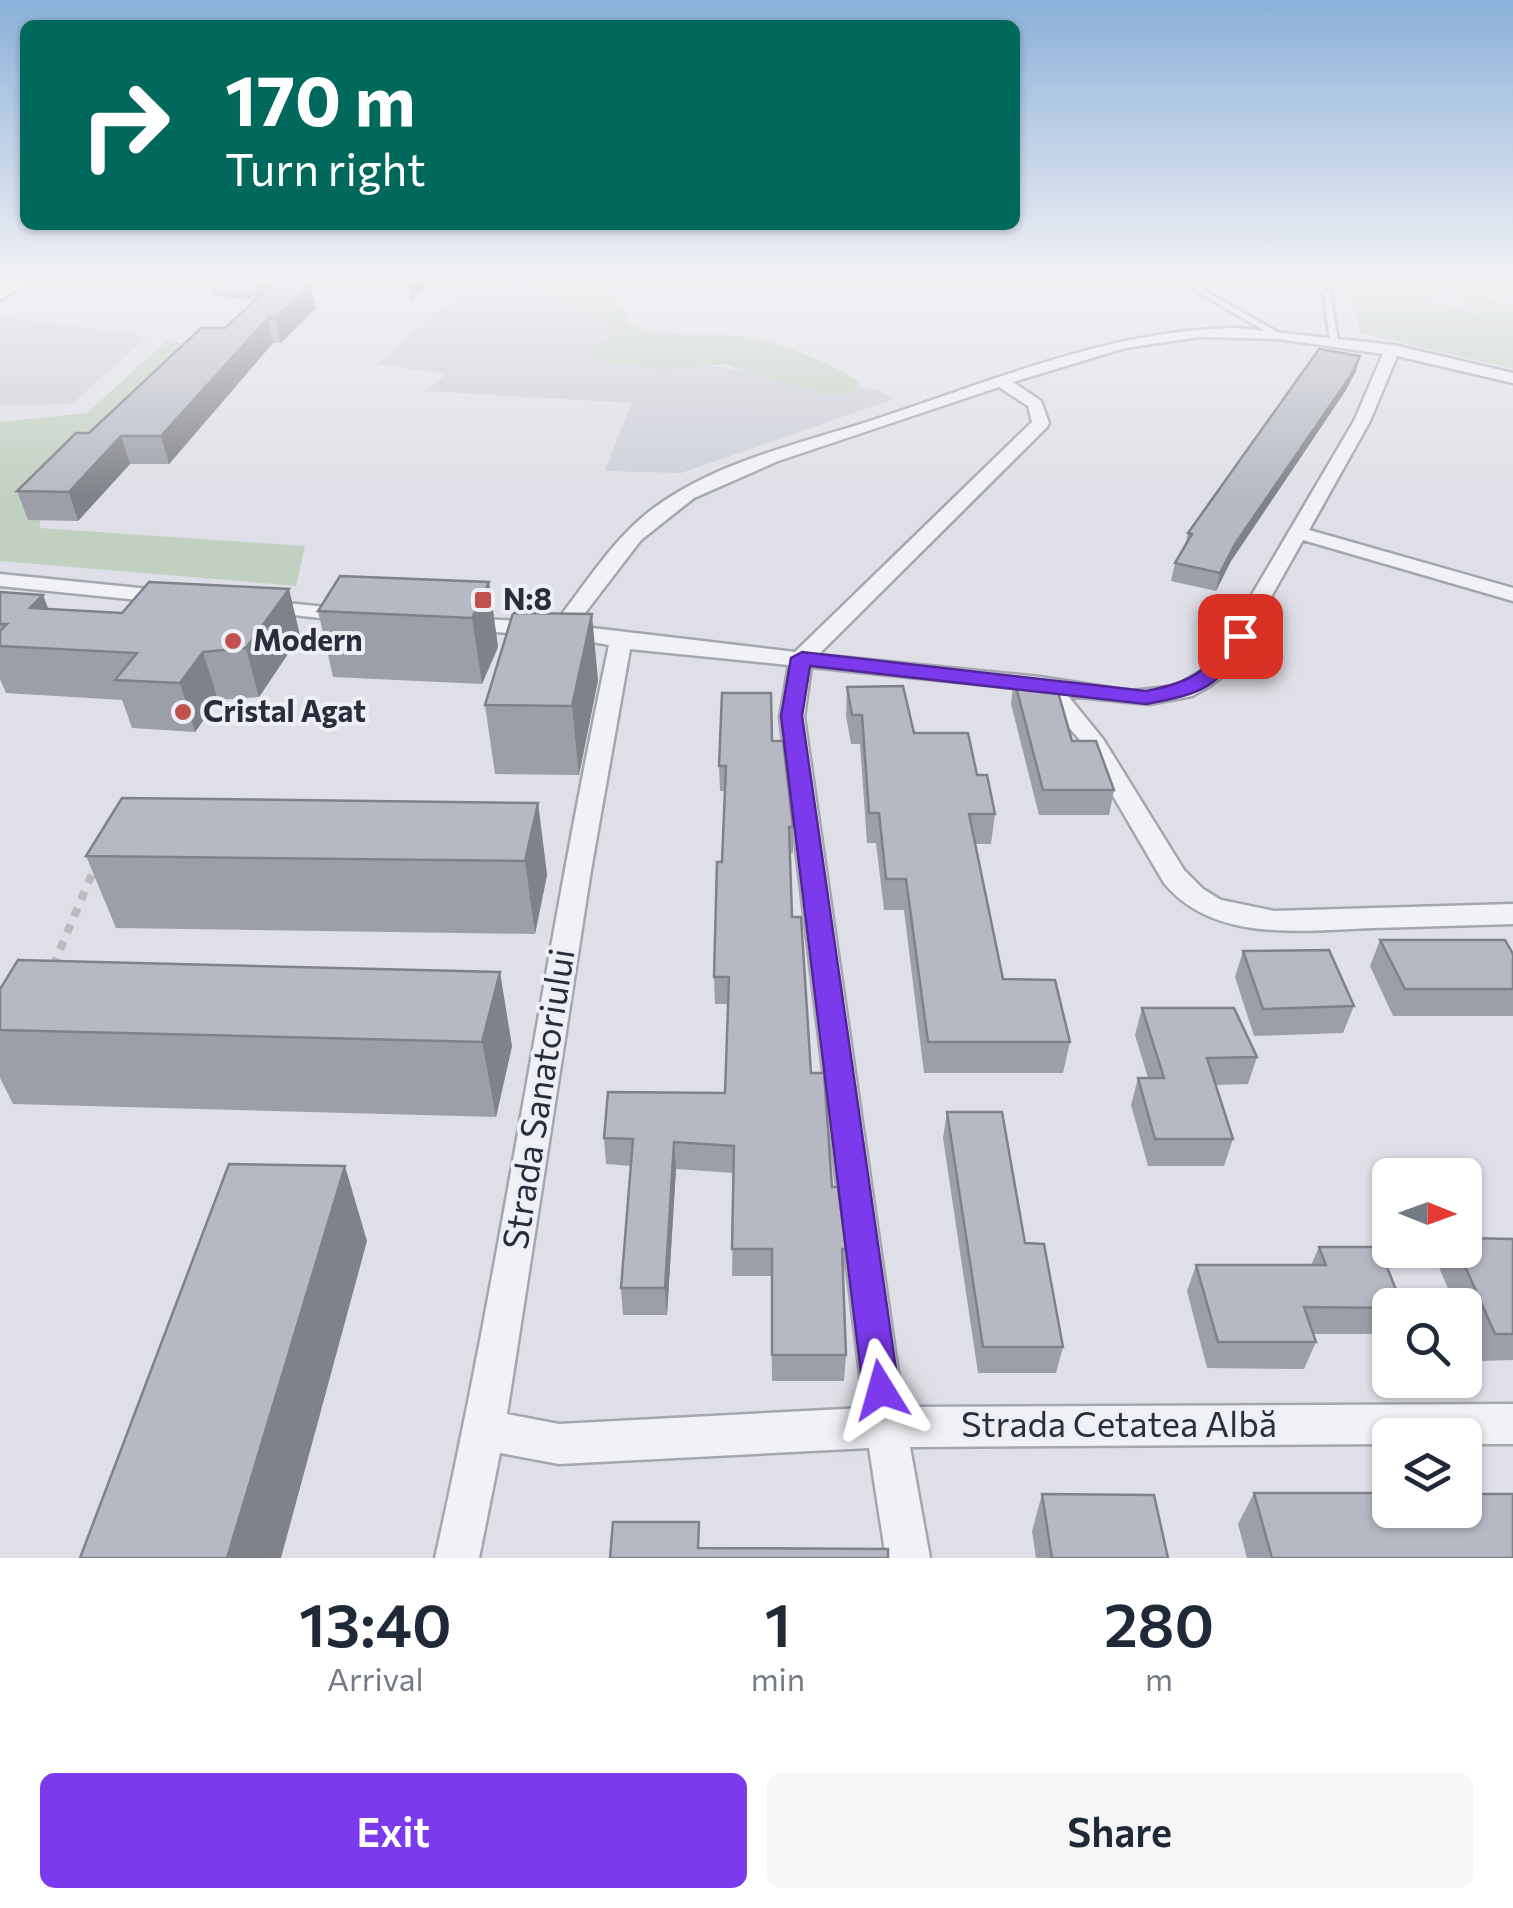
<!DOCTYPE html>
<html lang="en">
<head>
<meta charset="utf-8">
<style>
	:root { --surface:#fff; --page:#f6f6f7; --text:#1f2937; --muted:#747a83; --accent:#7c3aed }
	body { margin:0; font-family:Commissioner,sans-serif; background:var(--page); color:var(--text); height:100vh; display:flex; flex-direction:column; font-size:38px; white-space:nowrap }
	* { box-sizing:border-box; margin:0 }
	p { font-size:32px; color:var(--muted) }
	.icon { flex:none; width:55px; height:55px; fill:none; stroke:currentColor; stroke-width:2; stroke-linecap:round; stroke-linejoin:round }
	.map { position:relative; height:1558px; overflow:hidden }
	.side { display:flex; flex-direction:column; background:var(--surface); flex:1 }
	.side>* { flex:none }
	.top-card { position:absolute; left:20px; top:20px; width:1000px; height:210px; border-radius:15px; box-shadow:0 2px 8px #0004; background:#00695c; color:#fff; overflow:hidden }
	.needle { width:65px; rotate:91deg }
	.buttons { position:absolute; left:1372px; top:1158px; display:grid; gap:20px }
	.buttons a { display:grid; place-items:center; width:110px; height:110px; border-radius:15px; background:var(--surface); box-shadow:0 2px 8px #0004; font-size:50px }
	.pin { position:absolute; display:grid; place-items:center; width:85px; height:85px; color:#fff; margin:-42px; border-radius:20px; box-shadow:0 5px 15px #0006 }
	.me { position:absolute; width:110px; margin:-55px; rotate:352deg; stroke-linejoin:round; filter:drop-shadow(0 0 8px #0008) }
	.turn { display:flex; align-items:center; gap:35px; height:210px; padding:0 40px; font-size:45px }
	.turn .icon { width:130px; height:130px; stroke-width:2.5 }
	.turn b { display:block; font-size:70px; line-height:85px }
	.eta { display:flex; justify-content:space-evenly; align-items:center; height:170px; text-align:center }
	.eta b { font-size:60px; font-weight:600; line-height:70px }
	.button { display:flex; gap:20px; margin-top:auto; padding:20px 40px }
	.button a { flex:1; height:115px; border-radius:15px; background:var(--accent); color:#fff; font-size:40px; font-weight:600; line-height:115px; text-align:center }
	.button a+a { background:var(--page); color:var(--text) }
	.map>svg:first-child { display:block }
</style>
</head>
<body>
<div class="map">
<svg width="1513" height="1558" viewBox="0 0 1513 1558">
	<rect width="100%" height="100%" fill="#dfe0e7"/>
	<g fill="#cdcfd8">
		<polygon points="476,279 527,279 681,362 878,390 894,399 681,473 605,471 631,403 425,391 446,374 377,364"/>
		<polygon points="0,317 148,336 72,404 0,406"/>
	</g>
	<g fill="#c2d0c1">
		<path d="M514 279C558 279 614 272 631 325 666 337 689 335 725 335 765 335 826 360 859 382L851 395 822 394 724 364 662 370 598 361 584 346 615 337 609 325 527 281Z"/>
		<polygon points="1346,279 1513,279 1513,299 1434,286 1428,300 1477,314 1481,310 1456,301 1459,294 1513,303 1513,369 1360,333"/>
		<polygon points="167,340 208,351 40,514 40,528 305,546 296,586 0,561 0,422 87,413"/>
	</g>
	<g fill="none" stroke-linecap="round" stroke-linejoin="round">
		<g stroke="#a5a7b0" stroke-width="6">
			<g id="service">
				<polygon points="1160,279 1170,279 1198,287 1284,336 1277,338 1194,289"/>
				<polygon points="1327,291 1330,293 1338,342 1334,344 1330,342 1324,293"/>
			</g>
		</g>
		<g stroke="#a5a7b0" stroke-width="5">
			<g id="minor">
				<path d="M1239 328 1393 345 1513 373V383L1397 356 1370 421 1309 530 1513 588V601L1303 540 1230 670 1210 686 1192 696 1149 704 1068 696 1103 739 1184 870 1203 889 1221 900 1274 911 1513 904V924C1467 925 1421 927 1374 928 1305 930 1214 944 1164 883L1081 741 1035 690 811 667 804 717 903 1407 1513 1404V1444H1465V1435H1390V1444L910 1447 930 1558H886L869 1448 559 1464 500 1453 479 1558H435C503 1256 545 948 609 645L561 636 463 630 452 624 463 618 555 623C586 584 613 538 654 508 719 460 804 443 879 418 998 379 1113 329 1239 328ZM1200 337 1279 339 1383 354 1354 421 1210 666 1176 686 1131 691 1040 677 818 655 1047 427 1049 423 1041 401 1013 382 1125 348ZM999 387 1028 406 1032 422 795 652 575 626 641 540 694 498 778 461ZM630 649 789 665 780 717 864 1408 559 1424 507 1414 591 870Z"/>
				<polygon points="0,574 169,591 179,597 169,603 0,586"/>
				<polygon points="264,601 348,609 359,615 348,621 257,611 254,607 257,603"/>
			</g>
		</g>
		<g stroke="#9fa3b1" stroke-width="6">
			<polygon id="primary" points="7,279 34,279 0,300 0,283"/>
		</g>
		<polyline stroke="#b9bbc1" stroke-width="8" stroke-dasharray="9 9" stroke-linecap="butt" points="53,966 95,867"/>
		<use href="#service" fill="#f1f2f5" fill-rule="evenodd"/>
		<use href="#minor" fill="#f1f2f5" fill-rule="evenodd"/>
		<use href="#primary" fill="#fff" fill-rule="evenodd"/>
	</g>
	<g fill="#9d9fa8">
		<polygon points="210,279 292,283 316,308 281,343 273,343 169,464 130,464 78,521 28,520 17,491 89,433 225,328 256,300 214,296"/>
		<polygon points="1360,356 1356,371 1346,390 1231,561 1216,591 1171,581 1175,563 1185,547 1188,533"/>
		<polygon points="489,582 498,647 482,684 333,677 318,611"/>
		<polygon points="289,589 300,636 259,697 218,700 195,732 132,728 122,700 6,693 0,679 0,592 49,609 122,613"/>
		<polygon points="1014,679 1072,741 1114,790 1109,815 1039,815 1011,704"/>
		<polygon points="598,680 579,775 495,774 485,705"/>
		<polygon points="847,687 977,775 995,814 991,844 975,844 1003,979 1070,1042 1063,1073 924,1073 904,910 884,910 876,843 867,843 860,744 851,744 846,716"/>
		<polygon points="772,741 793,827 793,853 790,853 792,917 811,1073 832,1187 846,1249 844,1276 843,1276 846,1355 844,1381 772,1381 771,1276 732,1276 734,1173 676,1169 667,1315 623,1315 621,1288 631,1166 606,1164 604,1138 725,1093 728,1004 715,1004 714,977 722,862 725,791 720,791 719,766"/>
		<polygon points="538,803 547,875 535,934 116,928 86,856"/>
		<polygon points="1380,940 1513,954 1513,1016 1393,1016 1370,966"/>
		<polygon points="1243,951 1354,1006 1343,1033 1254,1036 1235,977"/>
		<polygon points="0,989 512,1046 496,1117 13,1104 0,1078"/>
		<polygon points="1142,1008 1257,1057 1248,1084 1215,1085 1233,1139 1224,1166 1148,1166 1131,1105 1138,1078 1148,1078 1135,1035"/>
		<polygon points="947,1112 1025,1243 1063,1347 1056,1373 978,1373 943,1138"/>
		<polygon points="1513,1239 1513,1360 1479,1361 1465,1327 1465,1305 1455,1305 1438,1265 1447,1250 1465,1250"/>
		<polygon points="1319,1247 1390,1305 1389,1334 1313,1334 1316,1342 1304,1369 1207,1368 1187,1291 1196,1265 1311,1265"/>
		<polygon points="1254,1493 1513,1558 1247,1558 1238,1524"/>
		<polygon points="1042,1494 1168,1558 1036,1558 1032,1531"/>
	</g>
	<g fill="#7f8288">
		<polygon points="274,279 297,279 273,301 269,284"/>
		<polygon points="415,279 432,279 412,300 409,284"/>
		<polygon points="311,284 316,308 281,343 276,318"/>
		<polygon points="268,318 273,343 169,464 161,436"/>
		<polygon points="1360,356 1356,371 1346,390 1231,561 1216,591 1220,573 1235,544"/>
		<polygon points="121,436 130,464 78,521 69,492"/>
		<polygon points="489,582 498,647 482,684 472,618"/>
		<polygon points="289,589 300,636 259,697 246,648"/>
		<polygon points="43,595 61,641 30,608"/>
		<polygon points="592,614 598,680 579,775 572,706"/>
		<polygon points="203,652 218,700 195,732 180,683"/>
		<polygon points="538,803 547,875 535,934 525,861"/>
		<polygon points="500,972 512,1046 496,1117 482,1042"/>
		<polygon points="674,1142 676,1169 667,1315 665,1288"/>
		<polygon points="345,1166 367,1241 281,1558 227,1558"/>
	</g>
	<g fill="#b6b9c3" stroke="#7f8288" stroke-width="2.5">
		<polygon points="210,279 274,279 269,284"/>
		<polygon points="274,283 311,284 276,318 268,318 161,436 121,436 69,492 17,491 76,433 89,433 201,328 225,328"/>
		<polygon points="1319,349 1360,356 1351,375 1235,544 1220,573 1175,563 1192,534 1188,533"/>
		<polygon points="340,576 489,582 472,618 318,611"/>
		<polygon points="149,582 289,589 246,648 203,652 180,683 115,680 137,653 0,646 0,631 7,624 0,624 0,592 43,595 30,608 122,613"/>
		<polygon points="513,613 592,614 572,706 485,705"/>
		<polygon points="1014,679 1046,680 1058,692 1072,741 1096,741 1114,790 1043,790"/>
		<polygon points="903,686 914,733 968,733 977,775 987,775 995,814 969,814 1003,979 1055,980 1070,1042 928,1042 906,879 886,879 879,813 869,813 862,715 852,715 847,687"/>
		<polygon points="722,693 771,693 772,741 783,741 793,827 789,827 792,917 801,917 811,1073 824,1073 832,1187 838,1187 846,1249 842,1249 846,1355 772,1355 772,1249 732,1249 734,1146 674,1142 665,1288 621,1288 633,1139 604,1138 608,1092 725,1093 729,977 714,977 717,862 722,862 726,766 719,766"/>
		<polygon points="122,798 538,803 525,861 86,856"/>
		<polygon points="1380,940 1505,940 1513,954 1513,989 1405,989"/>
		<polygon points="1329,950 1354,1006 1263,1009 1243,951"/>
		<polygon points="18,960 500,972 482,1042 0,1030 0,989"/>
		<polygon points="1142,1008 1234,1008 1257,1057 1207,1058 1233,1139 1155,1139 1138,1078 1164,1078"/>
		<polygon points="947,1112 1002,1112 1025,1243 1044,1244 1063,1347 983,1347"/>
		<polygon points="229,1164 345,1166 227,1558 80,1558"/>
		<polygon points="1465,1238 1513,1239 1513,1334 1495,1334 1458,1250 1465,1250"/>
		<polygon points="1319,1247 1379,1247 1402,1305 1390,1305 1390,1308 1304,1307 1316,1342 1218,1342 1196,1265 1326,1265"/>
		<polygon points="1254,1493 1390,1493 1390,1510 1465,1510 1465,1494 1513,1494 1513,1558 1272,1558"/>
		<polygon points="1042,1494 1154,1495 1168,1558 1052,1558"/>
		<polygon points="613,1522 699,1522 698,1548 888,1549 888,1558 610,1558"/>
	</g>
	<linearGradient id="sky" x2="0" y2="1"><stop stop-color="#8ab0d9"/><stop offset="0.56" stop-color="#f1f1f4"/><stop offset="1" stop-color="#f1f1f4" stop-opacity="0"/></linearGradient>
	<rect width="1513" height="497" fill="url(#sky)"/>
	<path fill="#7c3aed" stroke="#51269a" stroke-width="2.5" d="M1240 631 1249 636C1218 688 1205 693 1146 704L810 666 802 716 899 1390 893 1402 881 1407 868 1402 863 1390 781 716 791 658 802 652 1146 691C1194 682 1206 672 1233 632Z"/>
	<g fill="#c1514f" stroke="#eeeff4" stroke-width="4">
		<rect x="473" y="590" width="20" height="20" rx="5"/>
		<circle cx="233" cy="641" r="10"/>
		<circle cx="183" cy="712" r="10"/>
	</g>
	<g text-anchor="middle" stroke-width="8" stroke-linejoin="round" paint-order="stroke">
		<g font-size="30" font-weight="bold" fill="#292d3c" stroke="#eeeff4" text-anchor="start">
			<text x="503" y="610">N:8</text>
			<text x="253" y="651">Modern</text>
			<text x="203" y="722">Cristal Agat</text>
		</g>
		<g font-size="35" fill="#292d3c" stroke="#eeeff4">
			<text transform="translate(539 1099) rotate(-81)" y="12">Strada Sanatoriului</text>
			<text x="1119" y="1437">Strada Cetatea Albă</text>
		</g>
	</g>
</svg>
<div class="buttons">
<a><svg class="needle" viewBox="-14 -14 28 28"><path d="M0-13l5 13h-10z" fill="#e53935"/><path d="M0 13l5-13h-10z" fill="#747a83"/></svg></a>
<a><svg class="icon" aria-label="search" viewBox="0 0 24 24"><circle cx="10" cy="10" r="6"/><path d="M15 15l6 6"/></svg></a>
<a><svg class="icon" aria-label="layers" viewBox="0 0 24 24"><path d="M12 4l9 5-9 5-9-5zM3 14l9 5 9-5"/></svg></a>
</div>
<div class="pin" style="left:1240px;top:636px;background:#d93025"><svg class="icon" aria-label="arrive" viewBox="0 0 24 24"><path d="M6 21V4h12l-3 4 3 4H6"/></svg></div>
<svg class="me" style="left:881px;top:1390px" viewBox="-20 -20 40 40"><path d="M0-17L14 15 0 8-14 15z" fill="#7c3aed" stroke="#fff" stroke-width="4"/></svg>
<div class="top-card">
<div class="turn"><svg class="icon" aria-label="right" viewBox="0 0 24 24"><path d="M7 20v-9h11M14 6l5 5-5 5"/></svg><div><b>170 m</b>Turn right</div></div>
</div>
</div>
<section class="side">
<div class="eta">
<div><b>13:40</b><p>Arrival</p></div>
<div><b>1</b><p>min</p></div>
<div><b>280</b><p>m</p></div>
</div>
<div class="button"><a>Exit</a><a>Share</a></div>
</section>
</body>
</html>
